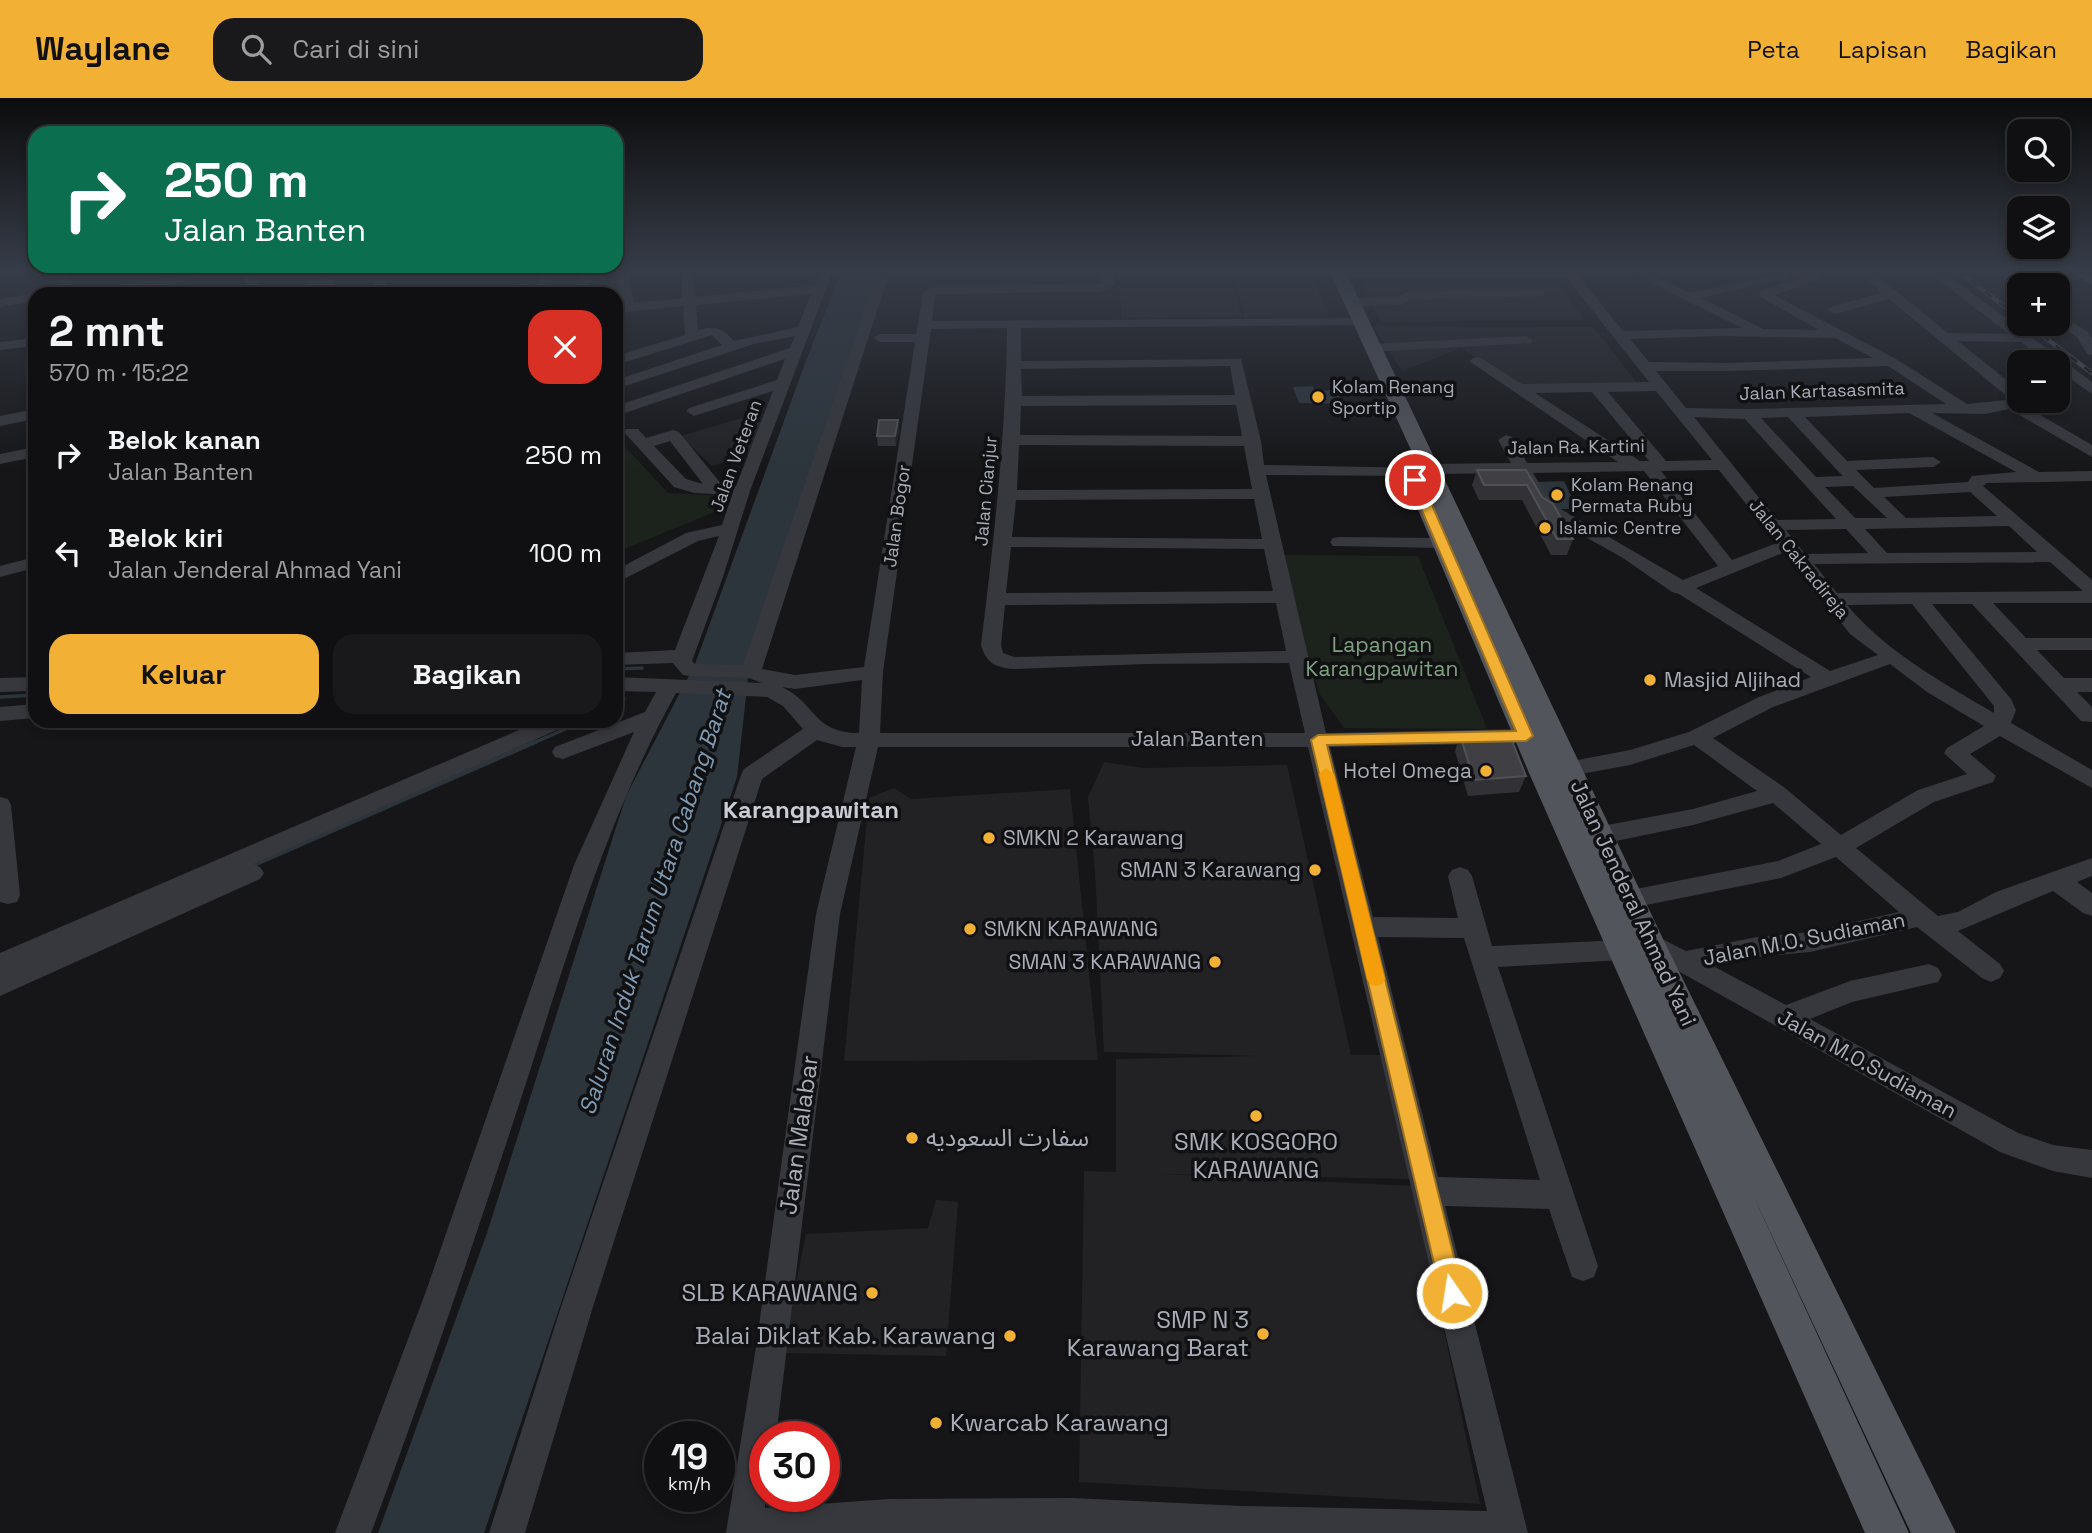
<!DOCTYPE html>
<html lang="id">
<head>
<meta charset="utf-8">
<style>
	:root { --surface:#101012; --page:#19191b; --text:#f1f3f6; --muted:#9c9d9f; --line:#303032; --accent:#f2b134 }
	body { margin:0; font-family:"Space Grotesk","Noto Sans Arabic",sans-serif; background:var(--page); color:var(--text); height:100vh; display:flex; flex-direction:column; font-size:26px; white-space:nowrap }
	* { box-sizing:border-box; margin:0 }
	p { font-size:23px; color:var(--muted) }
	.icon { flex:none; width:38px; height:38px; fill:none; stroke:currentColor; stroke-width:2; stroke-linecap:round; stroke-linejoin:round }
	.map { position:relative; flex:1; overflow:hidden }
	.sheet { position:absolute; left:28px; top:189px; width:595px; height:441px; display:flex; flex-direction:column; background:var(--surface); border-radius:21px; box-shadow:0 4px 10px #0003,0 0 0 2px var(--line) }
	.sheet>* { flex:none }
	.top-card { position:absolute; left:28px; top:28px; width:595px; height:147px; border-radius:21px; box-shadow:0 4px 10px #0003,0 0 0 2px var(--line); background:#0b6e4f; color:#fff; overflow:hidden }
	.fabs { position:absolute; left:2007px; top:21px; display:grid; gap:14px }
	.fabs a { display:grid; place-items:center; width:63px; height:63px; border-radius:14px; background:var(--surface); box-shadow:0 4px 10px #0003,0 0 0 2px var(--line); font-size:35px }
	.speed { position:absolute; left:644px; top:1323px; display:flex; gap:14px; font-size:35px; font-weight:700; text-align:center }
	.speed>* { display:grid; place-content:center; width:91px; height:91px; border-radius:50%; background:var(--surface); box-shadow:0 4px 10px #0003,0 0 0 2px var(--line); line-height:1 }
	.speed small { font-size:18px; font-weight:400 }
	.speed .limit { border:10px solid #d22; background:#fff; color:#111 }
	.pin { position:absolute; display:grid; place-items:center; width:60px; height:60px; color:#fff; margin:-30px; border:4px solid #fff; border-radius:50%; box-shadow:0 2px 7px #0007 }
	.me { position:absolute; width:77px; margin:-38px; rotate:347deg; stroke-linejoin:round; filter:drop-shadow(0 0 5px #0008) }
	.turn { display:flex; align-items:center; gap:24px; height:147px; padding:0 21px; font-size:32px }
	.turn .icon { width:91px; height:91px; stroke-width:2.5 }
	.turn b { display:block; font-size:49px; line-height:60px }
	.round { display:grid; place-items:center; flex:none; width:74px; height:74px; border-radius:21px; background:var(--page) }
	.summary { display:flex; align-items:center; justify-content:space-between; height:119px; padding:0 21px }
	h1 { font-size:42px; font-weight:600; line-height:52px }
	.action { display:flex; gap:14px; margin-top:auto; padding:14px 21px }
	.action a { flex:1; height:80px; border-radius:21px; background:var(--accent); color:#111; font-size:28px; font-weight:600; line-height:80px; text-align:center }
	.action a+a { background:var(--page); color:var(--text) }
	ul { padding:0; list-style:none }
	li { display:flex; align-items:center; gap:21px; height:98px; padding:0 21px }
	li div { flex:1 }
	li b { display:block; font-size:26px }
	li em { font-style:normal }
	header { display:flex; align-items:center; gap:42px; box-sizing:border-box; height:98px; padding:0 35px; background:var(--accent); color:#111 }
	header strong { font-size:33px }
	nav { display:flex; gap:38px; margin-inline-start:auto; font-size:24px }
	.search { width:490px; height:63px; background:var(--page); display:flex; align-items:center; gap:18px; box-sizing:border-box; padding:0 24px; border-radius:21px; color:var(--muted); font-size:26px }
	.map>svg:first-child { display:block }
</style>
</head>
<body>
<header>
<strong>Waylane</strong>
<div class="search"><svg class="icon" aria-label="search" viewBox="0 0 24 24"><circle cx="10" cy="10" r="6"/><path d="M15 15l6 6"/></svg>Cari di sini</div>
<nav><a>Peta</a><a>Lapisan</a><a>Bagikan</a></nav>
</header>
<div class="map">
<svg width="2092" height="1435" viewBox="0 0 2092 1435">
	<rect width="100%" height="100%" fill="#161618"/>
	<g fill="#222225">
		<polygon points="1118,172 1228,172 1242,218 1122,220"/>
		<polygon points="1232,172 1309,172 1330,218 1245,219"/>
		<polygon points="1555,183 1585,222 1381,224 1362,184"/>
		<polygon points="1373,228 1593,229 1638,286 1522,289 1461,250 1402,273"/>
		<polygon points="748,318 764,325 751,355 712,368 681,338"/>
		<polygon points="1104,664 1144,670 1287,667 1351,957 1383,957 1410,1081 1160,1076 1414,1088 1480,1406 1079,1384 1084,1073 1116,1074 1116,961 1260,958 1104,954 1095,774 1088,699"/>
		<polygon points="894,690 911,701 1070,691 1098,962 844,963 869,700"/>
		<polygon points="936,1102 958,1104 946,1258 782,1255 806,1136 928,1130"/>
	</g>
	<g fill="#1c231d">
		<polygon points="626,350 668,395 726,398 719,412 622,452 616,449 616,354"/>
		<polygon points="1284,457 1418,458 1487,631 1344,630 1319,595 1285,483"/>
	</g>
	<g fill="#2c353c">
		<polygon points="842,172 879,172 750,563 737,679 484,1435 378,1435 487,1135 626,698 695,566 807,260"/>
		<polygon points="1313,288 1314,293 1336,292 1342,306 1299,305 1293,289"/>
		<polygon points="1564,383 1578,411 1551,411 1535,384"/>
	</g>
	<g fill="none" stroke-linecap="round" stroke-linejoin="round">
		<g stroke="#2c353c" stroke-width="3.5">
			<polyline points="616,571 642,570"/>
			<polyline points="0,599 35,597"/>
			<polyline points="616,608 624,601"/>
			<polyline points="531,646 584,623"/>
		</g>
		<polyline stroke="#2c353c" stroke-width="4.5" points="251,768 535,644"/>
		<g fill="#37383d" fill-rule="evenodd">
			<path d="M56 172H68L73 191C135 188 191 172 253 172L264 196H250L240 173 118 196H62Z"/>
			<polygon points="583,172 596,172 585,196 571,196"/>
			<path d="M616 172H628L634 205 682 200V172L693 174 696 199 815 187 820 172H833L750 393 723 479 692 563 695 566 743 567 878 172H890L762 571 795 577 864 569 915 244H880L873 240 880 236H916L924 192 938 188 1098 186 1101 185V172H1113L1115 187 1100 194 939 196 935 197 932 223 1366 220 1368 223 1361 227 1021 230V263L1241 261 1261 343 1264 367 1418 370 1420 373 1418 376 1412 378 1266 377 1326 635 1526 631 1534 633 1537 638 1534 643 1526 645 1330 649 1373 819 1458 820 1448 778 1452 772 1460 769 1468 772 1472 778 1492 848 1623 842 1632 845 1636 852 1632 859 1623 862 1498 869 1598 1168 1594 1179 1583 1183 1572 1179 1549 1111 1445 1108 1528 1435H726L756 1249 816 816 856 649H842L817 642 762 681 592 1212 525 1435H489L560 1212 741 677 744 671 803 631 783 608 767 599 676 595C609 716 570 848 528 979 478 1132 427 1285 371 1435H335L425 1196 574 767 634 634 563 661 555 659 552 654 555 649 645 614 656 594 616 593V579L762 585 749 580 690 578 683 577 673 565 616 567V555L675 552 719 438 698 443 616 485V472L686 435 722 427 732 397 694 395 674 389 624 334 626 331H638L646 340 673 332 679 334 722 387 736 388 773 293 694 318 686 313 689 310 777 282 785 261 616 318V308L790 250 795 238 754 246 616 291V282L722 247 712 237 616 267V258L685 237 683 208 616 215V207L621 206ZM811 196 798 229 734 243C722 230 716 227 698 232L696 207ZM1007 230C1006 336 994 441 981 547 986 565 996 570 1014 571L1146 566 1289 565 1305 635H880L883 574 931 231ZM1230 268 1235 297 1022 298 1021 271ZM1236 307 1242 338 1020 337 1021 308ZM670 343 703 386 686 381 654 348ZM1019 347 1244 348 1252 391 1017 392ZM1254 401 1262 441 1012 439 1016 402ZM1011 449 1264 451 1273 493 1006 495ZM1276 505 1286 553 1014 559 1003 555 1001 547 1005 507ZM862 582 859 635C813 635 817 606 782 589L795 591ZM878 649H1308L1487 1413 1242 1408 1072 1400 889 1401 765 1410V1339H776L840 816ZM1378 839 1464 840 1540 1082 1438 1079Z"/>
			<path d="M1574 172 1623 233 1742 230 1624 172H1641L1690 195 1788 174V180L1701 200 1763 231 1819 232 1759 198 1761 192 1804 179 1794 172H1811L1821 176V182L1774 197 1896 261 1967 306 2006 302 2009 300 1889 201 1835 216 1828 212 1830 209 1882 195 1856 172H1870L1948 235 2009 236 1926 172H1941L2092 284V296L2058 272V264H2048L2021 244 1958 243 2020 293V303H2025L2021 306 2092 347V359L2009 311 1985 316 1932 315 2039 374 2092 373V383L1987 385 1983 388 2092 482V505H1993L2026 540H2092V552H2037L2064 580H2092V594H2077L2092 609V624L2081 623 1972 506H1932L2011 601 2016 612 2011 625 2092 672V690L2000 638 1970 656 1996 678 1993 684 1934 704 1856 750 1938 818 1958 814 1996 794 2092 760V778L2077 784 2092 795V818L2083 815 2053 793 1958 833 2000 866 2004 873 2000 880 1991 884 1982 880 1917 829 1810 854 1757 859 1713 868 1786 907 1850 883 1929 866 1938 870 1942 877 1938 884 1852 904 1810 921 2018 1035 2053 1047 2092 1052V1080L2053 1073 2000 1054 1641 852 1637 845 1641 838 1650 835 1686 853 1757 839 1810 834 1899 814 1836 759 1781 780 1631 810 1622 808 1619 801 1622 794 1631 792 1778 763 1821 746 1773 705 1693 727 1602 746 1594 743 1590 737 1594 731 1602 728 1693 711 1757 693 1694 647 1630 667 1570 678 1562 675 1559 670 1562 665 1630 652 1689 634 1759 599 1811 579 1679 496 1672 494 1623 460 1539 413 1517 375 1430 376 1422 371 1430 366 1511 365 1498 342 1506 337 1512 339 1527 365 1618 364 1469 263 1476 259 1481 260 1522 286 1649 284 1566 179 1339 181 1333 177 1339 173ZM1717 238 1835 240 1873 260 1728 265 1649 264 1630 241ZM1888 268 1946 306 1749 311 1686 310 1656 273H1728ZM1656 293 1712 362 1666 363 1608 294ZM1592 294 1649 363H1640L1535 295ZM1909 315 2016 374 1972 378 1968 384 1874 390 1856 372 1933 369 1941 364 1933 359 1847 363 1805 319ZM1694 319 1745 321 1836 421 1777 422ZM1788 319 1836 371 1843 378 1816 379 1761 320ZM1719 372 1777 445 1732 462 1661 373ZM1644 373 1718 468 1683 482 1552 406 1533 375ZM1853 388 1887 420H1855L1825 389ZM1970 394 1997 418 1906 420 1884 399ZM2009 428 2037 454 1887 455 1865 431ZM1846 431 1868 455 1805 456 1786 432ZM1785 454 1850 536 1878 557 1830 573 1696 490ZM2050 464 2083 493 1837 495 1814 466ZM1912 506 1994 608V615C1943 585 1885 553 1847 507ZM1890 566 1927 594 1984 628 1947 650 1944 655 1967 676 1918 692 1841 737 1785 690 1713 640 1773 609Z"/>
			<polygon points="1998,172 2012,172 2028,187 2016,190"/>
			<polygon points="550,173 556,177 544,196 530,196 545,174"/>
			<polygon points="327,179 332,180 341,196 327,196 323,188 324,196 310,196 307,186 309,183"/>
			<polygon points="380,181 385,182 392,196 378,196 373,185"/>
			<polygon points="523,185 530,189 528,192 512,196 489,196"/>
			<polygon points="1539,191 1544,192 1544,198 1410,202 1402,207 1352,208 1345,204 1352,200 1398,199 1406,194"/>
			<polygon points="35,195 39,196 35,196 35,203 0,209 0,201"/>
			<polygon points="2058,215 2088,234 2092,240 2092,257 2087,256 2077,239 2058,225"/>
			<polygon points="1526,238 1533,242 1531,245 1372,254 1365,250 1372,246"/>
			<polygon points="35,240 35,248 0,252 0,244"/>
			<polygon points="35,311 35,321 0,328 0,318"/>
			<polygon points="35,349 35,359 0,366 0,356"/>
			<polygon points="1339,439 1442,440 1451,445 1442,450 1333,448 1330,444 1333,440"/>
			<polygon points="35,459 35,470 0,479 0,468"/>
			<polygon points="35,579 35,593 0,594 0,580"/>
			<polygon points="35,606 35,620 0,623 0,609"/>
			<polygon points="540,623 570,623 566,628 253,766 260,769 264,775 260,781 0,898 0,855"/>
			<polygon points="0,699 8,701 11,707 20,797 17,804 8,806 0,804"/>
		</g>
		<g fill="#53555c" fill-rule="evenodd">
			<polygon points="1329,172 1345,172 1665,845 1956,1435 1911,1435 1752,1095 1909,1435 1865,1435 1529,675 1413,400 1416,396 1423,394 1431,396"/>
			<polygon points="2068,172 2087,172 2092,175 2092,187"/>
		</g>
		<g stroke="#4a4c52" stroke-width="4.5">
			<g id="rail">
				<polyline points="1956,172 2020,220"/>
				<polyline points="2027,226 2092,275"/>
			</g>
		</g>
		<use href="#rail" stroke="#111113" stroke-width="2.5" stroke-dasharray="9" stroke-linecap="butt"/>
	</g>
	<g fill="#323236">
		<polygon points="898,322 899,332 896,348 878,348 877,338"/>
		<polygon points="1477,372 1526,372 1542,399 1573,441 1567,457 1551,457 1522,402 1479,402 1472,387"/>
		<polygon points="1460,637 1526,678 1519,694 1468,698 1455,653"/>
	</g>
	<polygon fill="#212124" points="898,322 899,332 896,348 895,338"/>
	<g fill="#3f3f44" stroke="#4f5156" stroke-width="2">
		<polygon points="879,322 898,322 895,338 877,338"/>
		<polygon points="1477,372 1526,372 1542,399 1553,406 1573,441 1557,441 1527,387 1484,387"/>
		<polygon points="1509,635 1526,678 1474,682 1460,637"/>
	</g>
	<linearGradient id="sky" x2="0" y2="1"><stop stop-color="#0c0c0d"/><stop offset="0.46" stop-color="#363c48"/><stop offset="1" stop-color="#363c48" stop-opacity="0"/></linearGradient>
	<rect width="2092" height="373" fill="url(#sky)"/>
	<polygon fill="#f2b134" stroke="#9d7322" stroke-width="2" points="1411,380 1421,382 1533,638 1526,643 1327,647 1463,1195 1459,1203 1452,1206 1444,1203 1441,1195 1311,642 1318,637 1516,633 1409,382"/>
	<polygon fill="#f59e0b" points="1326,670 1334,676 1385,881 1382,886 1376,888 1370,886 1367,881 1319,676"/>
	<g fill="#f2b134" stroke="#111113" stroke-width="2.5">
		<circle cx="1318" cy="299" r="7"/>
		<circle cx="1557" cy="397" r="7"/>
		<circle cx="1545" cy="430" r="7"/>
		<circle cx="1650" cy="582" r="7"/>
		<circle cx="1486" cy="673" r="7"/>
		<circle cx="989" cy="740" r="7"/>
		<circle cx="1315" cy="772" r="7"/>
		<circle cx="970" cy="831" r="7"/>
		<circle cx="1215" cy="864" r="7"/>
		<circle cx="1256" cy="1018" r="7"/>
		<circle cx="912" cy="1040" r="7"/>
		<circle cx="872" cy="1195" r="7"/>
		<circle cx="1263" cy="1236" r="7"/>
		<circle cx="1010" cy="1238" r="7"/>
		<circle cx="936" cy="1325" r="7"/>
	</g>
	<g text-anchor="middle" stroke-width="7" stroke-linejoin="round" paint-order="stroke">
		<g font-size="18" fill="#a8adb8" stroke="#111113" text-anchor="start">
			<text x="1332" y="295">Kolam Renang<tspan x="1332" dy="21">Sportip</tspan></text>
			<text x="1571" y="393">Kolam Renang<tspan x="1571" dy="21">Permata Ruby</tspan></text>
			<text x="1559" y="436">Islamic Centre</text>
		</g>
		<g font-size="18" fill="#a8adb8" stroke="#111113">
			<text transform="translate(1822 293) rotate(-2)" y="6">Jalan Kartasasmita</text>
			<text transform="translate(1576 349) rotate(-1)" y="6">Jalan Ra. Kartini</text>
			<text transform="translate(736 358) rotate(-70)" y="6">Jalan Veteran</text>
			<text transform="translate(986 393) rotate(-85)" y="6">Jalan Cianjur</text>
			<text transform="translate(897 418) rotate(-82)" y="6">Jalan Bogor</text>
			<text transform="translate(1799 461) rotate(51)" y="6">Jalan Cakradireja</text>
		</g>
		<g font-size="21" fill="#7fa381" stroke="#111113">
			<text x="1382" y="554">Lapangan<tspan x="1382" dy="24">Karangpawitan</tspan></text>
		</g>
		<g font-size="21" fill="#a8adb8" stroke="#111113" text-anchor="start">
			<text x="1664" y="589">Masjid Aljihad</text>
			<text x="1472" y="680" text-anchor="end">Hotel Omega</text>
			<text x="1003" y="747">SMKN 2 Karawang</text>
			<text x="1301" y="779" text-anchor="end">SMAN 3 Karawang</text>
			<text x="984" y="838">SMKN KARAWANG</text>
			<text x="1201" y="871" text-anchor="end">SMAN 3 KARAWANG</text>
		</g>
		<g font-size="21" fill="#a8adb8" stroke="#111113">
			<text x="1197" y="648">Jalan Banten</text>
			<text transform="translate(1633 805) rotate(65)" y="7">Jalan Jenderal Ahmad Yani</text>
			<text transform="translate(1804 841) rotate(-11)" y="7">Jalan M.O. Sudiaman</text>
			<text transform="translate(1867 966) rotate(29)" y="7">Jalan M.O.Sudiaman</text>
		</g>
		<g font-size="23" font-style="italic" fill="#7f9bb3" stroke="#111113">
			<text transform="translate(655 804) rotate(-72)" y="8">Saluran Induk Tarum Utara Cabang Barat</text>
		</g>
		<g font-size="24" font-weight="bold" fill="#c9ccd4" stroke="#111113">
			<text x="811" y="720">Karangpawitan</text>
		</g>
		<g font-size="24" fill="#a8adb8" stroke="#111113">
			<text transform="translate(799 1037) rotate(-82)" y="8">Jalan Malabar</text>
		</g>
		<g font-size="24" fill="#a8adb8" stroke="#111113" text-anchor="end">
			<text x="926" y="1048" text-anchor="start">سفارت السعوديه</text>
			<text x="1256" y="1052" text-anchor="middle">SMK KOSGORO<tspan x="1256" dy="28">KARAWANG</tspan></text>
			<text x="858" y="1203">SLB KARAWANG</text>
			<text x="1249" y="1230">SMP N 3<tspan x="1249" dy="28">Karawang Barat</tspan></text>
			<text x="996" y="1246">Balai Diklat Kab. Karawang</text>
			<text x="950" y="1333" text-anchor="start">Kwarcab Karawang</text>
		</g>
	</g>
</svg>
<div class="fabs">
<a><svg class="icon" aria-label="search" viewBox="0 0 24 24"><circle cx="10" cy="10" r="6"/><path d="M15 15l6 6"/></svg></a>
<a><svg class="icon" aria-label="layers" viewBox="0 0 24 24"><path d="M12 4l9 5-9 5-9-5zM3 14l9 5 9-5"/></svg></a>
<a>+</a>
<a>−</a>
</div>
<div class="speed"><div>19<small>km/h</small></div><div class="limit">30</div></div>
<div class="pin" style="left:1415px;top:382px;background:#d93025"><svg class="icon" aria-label="arrive" viewBox="0 0 24 24"><path d="M6 21V4h12l-3 4 3 4H6"/></svg></div>
<svg class="me" style="left:1452px;top:1195px" viewBox="-20 -20 40 40"><circle r="17" fill="#f2b134" stroke="#fff" stroke-width="3"/><path d="M0-11L8 9 0 5-8 9z" fill="#fff"/></svg>
<div class="top-card">
<div class="turn"><svg class="icon" aria-label="right" viewBox="0 0 24 24"><path d="M7 20v-9h11M14 6l5 5-5 5"/></svg><div><b>250 m</b>Jalan Banten</div></div>
</div>
<section class="sheet">
<div class="summary"><div><h1>2 mnt</h1><p>570 m · 15:22</p></div><a class="round" style="background:#d93025;color:#fff"><svg class="icon" aria-label="close" viewBox="0 0 24 24"><path d="M6 6l12 12M18 6L6 18"/></svg></a></div>
<ul>
<li><svg class="icon" aria-label="right" viewBox="0 0 24 24"><path d="M7 20v-9h11M14 6l5 5-5 5"/></svg><div><b>Belok kanan</b><p>Jalan Banten</p></div><em>250 m</em></li>
<li><svg class="icon" aria-label="left" viewBox="0 0 24 24"><path d="M17 20v-9H6M10 6l-5 5 5 5"/></svg><div><b>Belok kiri</b><p>Jalan Jenderal Ahmad Yani</p></div><em>100 m</em></li>
</ul>
<div class="action"><a>Keluar</a><a>Bagikan</a></div>
</section>
</div>
</body>
</html>
